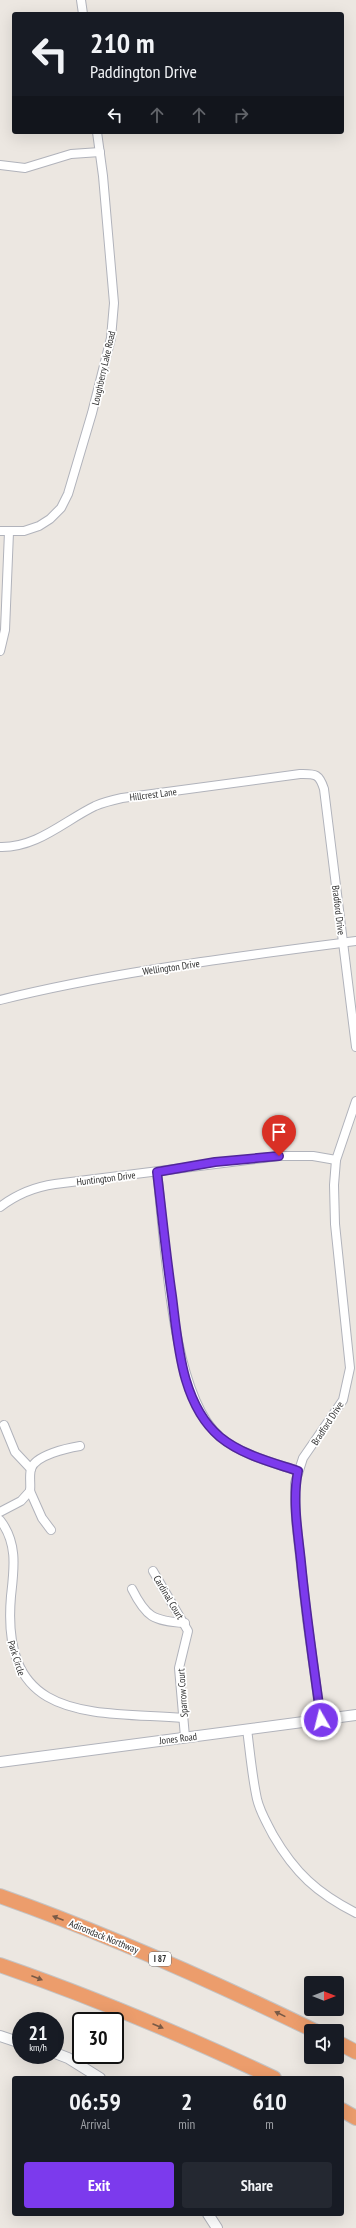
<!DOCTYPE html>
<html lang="en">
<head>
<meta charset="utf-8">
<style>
	:root { --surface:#171b24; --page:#242831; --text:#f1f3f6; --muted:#9ea1a6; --accent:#7c3aed }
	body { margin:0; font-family:"PT Sans Narrow",sans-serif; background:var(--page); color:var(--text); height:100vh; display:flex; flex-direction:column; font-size:15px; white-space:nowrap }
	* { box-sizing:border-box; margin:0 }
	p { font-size:13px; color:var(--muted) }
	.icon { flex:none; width:22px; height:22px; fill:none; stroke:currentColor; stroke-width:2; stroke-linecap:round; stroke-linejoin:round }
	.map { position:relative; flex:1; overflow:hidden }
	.side { position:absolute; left:12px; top:2076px; width:332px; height:140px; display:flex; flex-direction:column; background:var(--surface); border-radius:4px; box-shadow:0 4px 16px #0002 }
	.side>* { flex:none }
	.banner { position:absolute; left:12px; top:12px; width:332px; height:122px; border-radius:4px; box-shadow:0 4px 16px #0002; background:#171b24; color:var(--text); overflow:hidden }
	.needle { width:26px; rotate:90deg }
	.controls { position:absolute; left:304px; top:1976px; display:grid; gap:8px }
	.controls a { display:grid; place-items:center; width:40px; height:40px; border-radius:4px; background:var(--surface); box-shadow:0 4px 16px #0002; font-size:20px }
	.speed { position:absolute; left:12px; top:2012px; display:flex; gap:8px; font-size:20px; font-weight:700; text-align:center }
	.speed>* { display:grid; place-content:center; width:52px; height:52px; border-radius:50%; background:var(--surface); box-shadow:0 4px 16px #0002; line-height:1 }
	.speed small { font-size:10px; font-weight:400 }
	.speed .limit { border:2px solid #111; border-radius:6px; background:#fff; color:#111 }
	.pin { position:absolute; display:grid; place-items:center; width:34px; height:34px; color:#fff; margin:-41px -17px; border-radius:50% 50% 50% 0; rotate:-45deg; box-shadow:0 0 4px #0007 }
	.pin .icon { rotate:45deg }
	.me { position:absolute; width:44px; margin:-22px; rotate:352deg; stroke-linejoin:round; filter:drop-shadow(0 0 3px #0008) }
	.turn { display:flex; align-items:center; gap:14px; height:84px; padding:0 12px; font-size:18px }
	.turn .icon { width:52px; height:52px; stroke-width:2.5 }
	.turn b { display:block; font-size:28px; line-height:34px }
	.lanes { display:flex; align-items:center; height:38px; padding:0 12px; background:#0003; justify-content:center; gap:20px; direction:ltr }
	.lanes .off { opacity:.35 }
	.eta { display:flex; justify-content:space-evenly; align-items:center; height:68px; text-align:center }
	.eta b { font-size:24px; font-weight:700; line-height:28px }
	.primary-button { display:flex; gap:8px; margin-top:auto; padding:8px 12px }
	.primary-button a { flex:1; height:46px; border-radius:4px; background:var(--accent); color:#fff; font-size:16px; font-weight:700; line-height:46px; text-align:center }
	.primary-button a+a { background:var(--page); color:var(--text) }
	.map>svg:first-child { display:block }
</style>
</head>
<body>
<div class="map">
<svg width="356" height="2228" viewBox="0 0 356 2228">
	<rect width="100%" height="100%" fill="#ece7e1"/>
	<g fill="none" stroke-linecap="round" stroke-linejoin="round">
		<g stroke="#b1b3bb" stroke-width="10">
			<g id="minor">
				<polyline points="81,0 83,14"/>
				<polyline points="0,165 25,168 71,154 100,152"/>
				<polyline points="0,531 24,531 39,526 50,519 61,508 68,494 92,413 111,338 114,303 103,176 97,132"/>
				<polyline points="0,651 5,630 9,532"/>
				<path d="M0 847C37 848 64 821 95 806 104 802 113 800 122 798L300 774C315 774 319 773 324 789L356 1047"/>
				<path d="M0 1000C117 971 237 957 356 941"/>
				<path d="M157 1172C165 1237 170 1394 220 1437 242 1455 271 1462 298 1471"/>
				<path d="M0 1207C17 1194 34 1187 55 1184L279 1156H313L336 1160"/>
				<polyline points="4,1425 15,1452 31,1469"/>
				<path d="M30 1491C31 1484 29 1476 31 1469 35 1455 68 1448 80 1446"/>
				<polyline points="30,1491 42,1518 51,1530"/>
				<polyline points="0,1512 21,1501 30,1491"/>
				<path d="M0 1520C18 1543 14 1569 11 1596 0 1724 92 1711 183 1718"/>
				<polyline points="153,1571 188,1631 179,1668 185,1737"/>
				<path d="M132 1589C146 1617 153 1621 185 1623"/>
				<polyline points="321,1720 307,1619 296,1520 295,1483 303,1458 343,1400 350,1368 335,1224 334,1185 336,1160 356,1101"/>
				<path d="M247 1729C250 1752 252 1776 257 1799 260 1812 267 1823 273 1835 295 1873 317 1893 356 1913"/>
			</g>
		</g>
		<g stroke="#b1b3bb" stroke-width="12">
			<g id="tertiary">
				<polyline points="0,1762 356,1715"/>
				<polyline points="0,2036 21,2043"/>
				<polyline points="55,2053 68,2058 100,2078"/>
				<polyline points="208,2214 217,2228"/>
			</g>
		</g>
		<g stroke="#c4c4c4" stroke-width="16">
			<g id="motorway">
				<path d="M0 1896C108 1934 212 1981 315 2031"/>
				<path d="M0 1965C93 1997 185 2036 274 2078"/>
				<polyline points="337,2042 356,2052"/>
				<polyline points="342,2110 356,2118"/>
			</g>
		</g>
		<use href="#minor" stroke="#fff" stroke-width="8"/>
		<use href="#tertiary" stroke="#fff" stroke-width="10"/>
		<use href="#motorway" stroke="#ec9d6c" stroke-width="14"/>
	</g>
	<defs><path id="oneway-solid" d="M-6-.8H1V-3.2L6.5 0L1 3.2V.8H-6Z"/></defs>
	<g fill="#795a46">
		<use href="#oneway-solid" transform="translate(58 1918) rotate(-159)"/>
		<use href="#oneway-solid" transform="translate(37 1978) rotate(21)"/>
		<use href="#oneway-solid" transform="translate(280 2014) rotate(-154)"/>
		<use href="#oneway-solid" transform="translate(158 2026) rotate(23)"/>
	</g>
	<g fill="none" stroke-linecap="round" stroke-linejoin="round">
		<g stroke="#51269a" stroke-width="10">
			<path id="route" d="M279 1156 215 1162 157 1172C162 1213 166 1255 172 1296 178 1343 181 1404 220 1437 242 1455 271 1462 298 1471 292 1501 298 1532 301 1562 306 1615 314 1667 321 1720"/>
		</g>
		<use href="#route" stroke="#7c3aed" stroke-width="7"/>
	</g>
	<g text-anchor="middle" stroke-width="3.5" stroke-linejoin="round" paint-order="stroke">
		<rect fill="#fff" stroke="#6c6c6c" stroke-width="1" x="149" y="1952" width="22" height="14" rx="3"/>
		<g font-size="9" font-weight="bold" fill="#2d2d2d">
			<text x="160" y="1962">I 87</text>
		</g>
		<g font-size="10" fill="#2d2d2d" stroke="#fff">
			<text transform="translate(103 368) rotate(-77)" y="4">Loughberry Lake Road</text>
			<text transform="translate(153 794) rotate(-7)" y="4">Hillcrest Lane</text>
			<text transform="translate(339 910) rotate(83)" y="4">Bradford Drive</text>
			<text transform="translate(171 967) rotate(-8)" y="4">Wellington Drive</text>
			<text transform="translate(106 1178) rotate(-7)" y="4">Huntington Drive</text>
			<text transform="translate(327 1423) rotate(-57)" y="4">Bradford Drive</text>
			<text transform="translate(169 1597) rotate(59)" y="4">Cardinal Court</text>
			<text transform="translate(17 1658) rotate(72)" y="4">Park Circle</text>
			<text transform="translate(182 1693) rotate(-94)" y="4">Sparrow Court</text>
			<text transform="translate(178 1738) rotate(-7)" y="4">Jones Road</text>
			<text transform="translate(104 1936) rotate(22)" y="4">Adirondack Northway</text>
		</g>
	</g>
</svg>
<div class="controls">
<a><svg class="needle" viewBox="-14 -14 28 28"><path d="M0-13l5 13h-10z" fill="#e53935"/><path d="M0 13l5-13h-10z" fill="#9ea1a6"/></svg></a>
<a><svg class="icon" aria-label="sound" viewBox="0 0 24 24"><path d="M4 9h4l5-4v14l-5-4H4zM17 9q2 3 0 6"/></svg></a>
</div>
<div class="speed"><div>21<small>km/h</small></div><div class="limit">30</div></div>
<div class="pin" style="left:279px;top:1156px;background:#d93025"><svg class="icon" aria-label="arrive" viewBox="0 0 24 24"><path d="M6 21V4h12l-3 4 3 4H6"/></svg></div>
<svg class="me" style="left:321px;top:1720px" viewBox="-20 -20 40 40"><circle r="17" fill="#7c3aed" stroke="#fff" stroke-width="3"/><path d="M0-11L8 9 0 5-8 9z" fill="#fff"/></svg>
<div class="banner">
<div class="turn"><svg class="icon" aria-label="left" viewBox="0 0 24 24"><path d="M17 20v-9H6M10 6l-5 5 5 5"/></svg><div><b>210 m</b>Paddington Drive</div></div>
<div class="lanes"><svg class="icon" aria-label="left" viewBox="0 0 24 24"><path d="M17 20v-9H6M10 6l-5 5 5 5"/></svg><svg class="icon off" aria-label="ahead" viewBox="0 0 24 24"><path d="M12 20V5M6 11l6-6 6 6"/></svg><svg class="icon off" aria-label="ahead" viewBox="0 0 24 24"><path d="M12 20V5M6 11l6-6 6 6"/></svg><svg class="icon off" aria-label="right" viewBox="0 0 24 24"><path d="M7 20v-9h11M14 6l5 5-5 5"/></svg></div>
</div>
<section class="side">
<div class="eta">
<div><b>06:59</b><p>Arrival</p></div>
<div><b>2</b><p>min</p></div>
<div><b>610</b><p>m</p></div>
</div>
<div class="primary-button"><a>Exit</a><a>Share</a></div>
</section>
</div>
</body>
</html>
